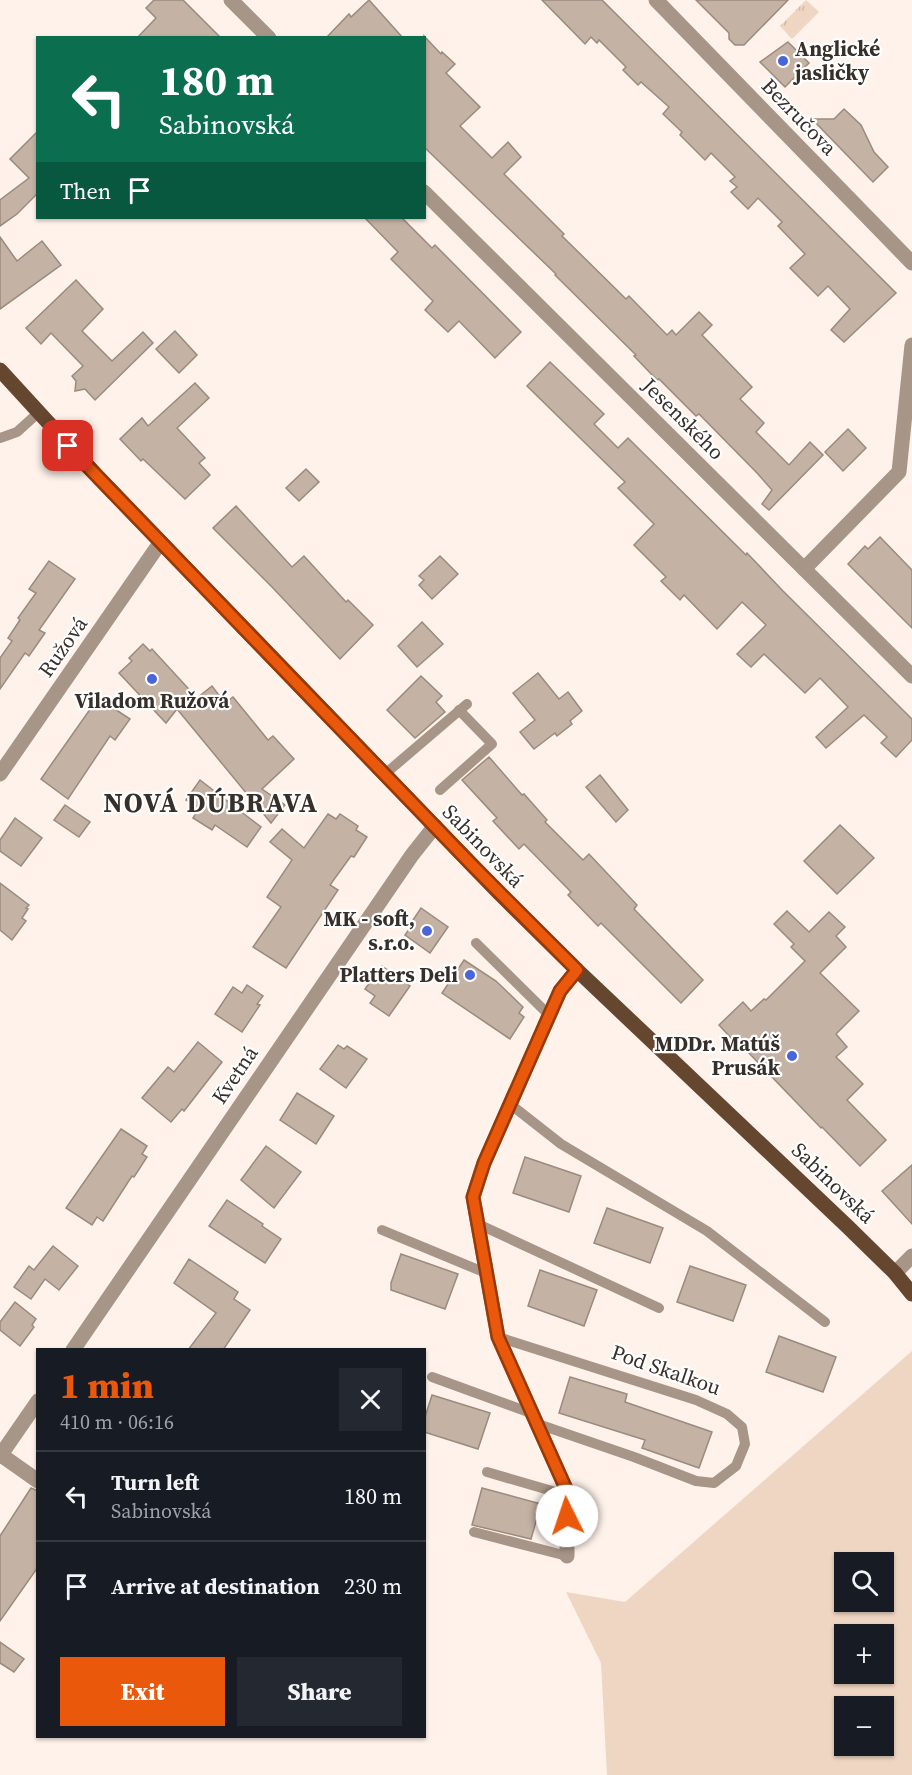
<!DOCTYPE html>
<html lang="en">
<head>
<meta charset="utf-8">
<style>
	:root { --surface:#171b24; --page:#242831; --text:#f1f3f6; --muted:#9ea1a6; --line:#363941; --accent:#ea580c }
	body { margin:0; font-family:"Source Serif 4",serif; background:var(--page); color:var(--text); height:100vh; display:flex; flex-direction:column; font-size:22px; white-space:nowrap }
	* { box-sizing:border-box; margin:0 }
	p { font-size:20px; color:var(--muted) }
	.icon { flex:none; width:33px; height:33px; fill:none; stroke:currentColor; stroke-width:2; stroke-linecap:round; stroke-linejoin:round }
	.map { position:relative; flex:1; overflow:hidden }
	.panel { position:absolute; left:36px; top:1348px; width:390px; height:390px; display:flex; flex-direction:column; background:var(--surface); border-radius:0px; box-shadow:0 2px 4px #0004 }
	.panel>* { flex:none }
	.hud { position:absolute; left:36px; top:36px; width:390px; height:183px; border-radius:0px; box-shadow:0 2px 4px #0004; background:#0b6e4f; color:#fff; overflow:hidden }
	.tools { position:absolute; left:834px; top:1552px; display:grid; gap:12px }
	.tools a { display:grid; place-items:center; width:60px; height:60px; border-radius:0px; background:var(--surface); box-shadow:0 2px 4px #0004; font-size:30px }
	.pin { position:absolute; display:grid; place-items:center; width:51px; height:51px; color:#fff; margin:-26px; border-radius:12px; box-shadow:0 3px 9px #0006 }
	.me { position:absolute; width:66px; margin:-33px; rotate:356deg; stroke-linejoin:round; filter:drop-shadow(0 0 4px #0008) }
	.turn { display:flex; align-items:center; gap:21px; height:126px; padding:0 24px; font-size:27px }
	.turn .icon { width:78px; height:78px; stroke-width:2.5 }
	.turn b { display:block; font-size:42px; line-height:51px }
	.then { display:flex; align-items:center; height:57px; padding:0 24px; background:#0003; gap:12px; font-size:22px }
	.round { display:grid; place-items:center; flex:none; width:63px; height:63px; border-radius:0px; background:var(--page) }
	.overview { display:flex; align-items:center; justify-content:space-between; height:102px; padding:0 24px }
	h1 { font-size:36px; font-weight:800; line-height:45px; color:var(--accent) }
	.action { display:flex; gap:12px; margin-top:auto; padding:12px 24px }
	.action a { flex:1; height:69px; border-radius:0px; background:var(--accent); color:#fff; font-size:24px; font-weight:800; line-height:69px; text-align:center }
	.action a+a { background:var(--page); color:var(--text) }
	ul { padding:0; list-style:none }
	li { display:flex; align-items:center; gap:18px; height:90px; padding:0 24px; border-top:2px solid var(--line) }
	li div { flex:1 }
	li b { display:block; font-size:22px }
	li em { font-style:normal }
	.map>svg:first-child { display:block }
</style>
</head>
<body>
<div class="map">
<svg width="912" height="1775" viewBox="0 0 912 1775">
	<defs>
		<pattern id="park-tufts" width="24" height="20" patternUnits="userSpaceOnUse" patternTransform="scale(1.5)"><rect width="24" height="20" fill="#efd6c2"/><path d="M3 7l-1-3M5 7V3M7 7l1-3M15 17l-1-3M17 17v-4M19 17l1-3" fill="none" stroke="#ceb8a7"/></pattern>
	</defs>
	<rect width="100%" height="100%" fill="#fef2ea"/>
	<path fill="#efd6c2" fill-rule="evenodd" d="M912 1351V1775H607L601 1663 566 1592 625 1602ZM844 1563H884V1602H844ZM844 1635H884V1674H844ZM844 1707H884V1746H844Z"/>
	<polygon fill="url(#park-tufts)" points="806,0 819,12 792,39 780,26"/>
	<g fill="#c4b2a4" stroke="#9b8a7d" stroke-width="1.5">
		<polygon points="154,0 183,0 221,38 137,38 156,18 146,8"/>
		<polygon points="369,0 403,38 326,38 349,14 351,17"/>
		<polygon points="542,0 602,0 896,293 844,342 831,330 850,309 828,286 818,296 790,268 805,254 778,226 782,222 758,198 748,209 731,192 737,187 730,181 735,177 711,153 705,160 680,135 682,132 663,114 669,107 641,82 638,85 623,70 626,67 599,40 597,43 591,37 585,44"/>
		<polygon points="696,0 788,0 744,45 735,45 729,39 729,33"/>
		<polygon points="424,36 441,54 442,52 455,64 446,73 480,107 460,126 492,158 508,142 521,157 504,174 564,234 562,236 626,299 629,296 667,335 672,330 676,335 699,312 712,325 702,335 752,387 740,399 764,423 756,432 789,465 810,442 823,455 769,510 762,504 772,490 758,474 699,414 696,416 659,379 657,380 634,356 636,355 555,275 556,274 424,147"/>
		<polygon points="788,42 809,63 785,87 760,62"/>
		<polygon points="844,109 861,125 874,152 888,167 873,182 812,119 834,119"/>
		<polygon points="38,131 38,193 17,214 0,226 0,200 29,178 10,159"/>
		<polygon points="365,218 402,218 432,248 435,245 521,332 495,358 459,321 448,332 425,310 433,301 391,259 398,252"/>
		<polygon points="0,237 17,261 42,241 61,265 0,309"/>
		<polygon points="76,280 103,309 82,331 112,361 143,332 153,343 95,400 85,389 75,391 76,381 72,376 83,366 51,333 41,344 26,328"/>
		<polygon points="175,331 197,355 179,373 156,349"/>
		<polygon points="550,362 604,414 594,424 618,448 628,438 746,555 747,553 783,591 912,719 912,740 896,757 881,743 887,737 864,715 826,748 816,737 848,707 820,678 805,693 764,654 751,667 737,654 766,625 742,602 717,629 684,595 680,600 661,581 666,577 634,545 654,524 618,488 625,482 527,386"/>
		<polygon points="195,383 209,398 177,428 205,458 199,463 210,475 185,499 143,459 141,461 120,439 142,418 148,426"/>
		<polygon points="848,429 866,448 843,471 825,452"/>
		<polygon points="306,469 319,482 299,501 286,488"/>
		<polygon points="236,506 292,567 304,556 346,602 348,600 373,625 340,659 272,587 213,528"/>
		<polygon points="880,537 912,570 912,628 848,564 865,546 868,549"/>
		<polygon points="440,556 458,574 432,599 419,585 424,580 419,576"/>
		<polygon points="49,561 75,579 39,630 45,633 29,656 25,653 0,689 0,658 12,641 8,638 20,620 18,618 36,593 29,589"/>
		<polygon points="422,622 443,644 417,667 398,646"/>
		<polygon points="143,644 150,651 152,649 197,698 212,686 225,703 233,697 268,740 273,736 294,759 262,789 285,805 271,823 177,709 166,723 119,673 132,661 129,658"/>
		<polygon points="538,673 559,699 568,692 582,711 570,721 572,724 557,736 555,733 534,749 520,732 535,720 513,693"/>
		<polygon points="421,676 442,696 436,702 445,712 415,738 387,710"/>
		<polygon points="98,698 130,719 115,740 110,736 68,799 41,779"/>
		<polygon points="489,757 522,795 524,794 547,820 545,822 583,860 589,854 637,905 634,909 703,980 681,1003 601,923 598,926 568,895 571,892 524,844 519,849 493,821 497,818 462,780"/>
		<polygon points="600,775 628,810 616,822 586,787"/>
		<polygon points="200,780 261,827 247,847 215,825 212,830 193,818 199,808 186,800"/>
		<polygon points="65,805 90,822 79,837 54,820"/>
		<polygon points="328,814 336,819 340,814 358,826 356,830 367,837 354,857 351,856 330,885 338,890 286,968 253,947 281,907 267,897 292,860 270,842 282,829 304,848"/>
		<polygon points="15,818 42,838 21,866 0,851 0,840"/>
		<polygon points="840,825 874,858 837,894 804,861"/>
		<polygon points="0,883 29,905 26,908 28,909 22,918 26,921 12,940 0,930"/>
		<polygon points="421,908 448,927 430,953 405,935 413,924 411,923"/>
		<polygon points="787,911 809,932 829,912 845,927 836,936 846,947 820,973 859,1011 836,1034 847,1047 836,1057 863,1084 847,1100 886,1140 860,1166 822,1127 821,1128 744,1048 742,1050 719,1025 743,1002 751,1011 764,999 766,1000 805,961 791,947 794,944 774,924"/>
		<polygon points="464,960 496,981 523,1007 519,1013 524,1017 510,1039 442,993"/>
		<polygon points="382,966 410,986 389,1016 370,1003 375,996 365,989"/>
		<polygon points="247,985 263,996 257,1004 260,1005 242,1032 215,1014 233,987 242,993"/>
		<polygon points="198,1042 222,1062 184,1111 182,1109 171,1122 142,1098 168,1067 174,1072"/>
		<polygon points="338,1045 344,1049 347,1046 367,1059 346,1088 320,1069"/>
		<polygon points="297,1093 334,1116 316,1144 280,1120"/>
		<polygon points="121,1129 147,1146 142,1154 147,1157 134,1177 132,1176 103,1221 97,1217 92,1225 66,1208"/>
		<polygon points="266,1146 301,1172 274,1208 241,1180"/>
		<polygon points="525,1157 581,1176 569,1212 513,1193"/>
		<polygon points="912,1165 912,1224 882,1191"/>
		<polygon points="227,1200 263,1224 262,1226 281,1239 265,1263 209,1226"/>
		<polygon points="607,1208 663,1228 650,1263 594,1243"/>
		<polygon points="53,1246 78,1266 59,1290 45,1279 31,1299 14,1287 29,1266 34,1270"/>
		<polygon points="401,1254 458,1274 445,1309 391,1290 391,1283"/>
		<polygon points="189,1259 238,1292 234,1299 250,1310 223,1350 188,1350 216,1313 174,1283"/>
		<polygon points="690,1266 746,1285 733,1321 677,1302"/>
		<polygon points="540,1270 597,1290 584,1326 528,1306"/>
		<polygon points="15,1302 36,1319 32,1325 34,1327 20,1346 0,1330 0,1322"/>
		<polygon points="779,1336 836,1357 823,1392 766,1372"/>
		<polygon points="570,1377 627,1394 625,1402 712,1432 699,1468 642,1448 645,1440 559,1413"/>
		<polygon points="432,1395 490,1413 478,1449 424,1432 424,1420"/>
		<polygon points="31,1488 38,1491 38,1567 0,1621 0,1536"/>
		<polygon points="482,1488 541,1504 531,1539 472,1525"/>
		<polygon points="0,1642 24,1659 14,1672 0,1663"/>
	</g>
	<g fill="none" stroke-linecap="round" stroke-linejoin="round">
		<g stroke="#a79587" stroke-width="10">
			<polyline points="0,438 17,432 38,413"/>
			<polyline points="385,774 467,704"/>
			<polyline points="440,790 492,744 459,710"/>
			<polyline points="476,943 549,1015"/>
			<polyline points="510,1104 561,1144 707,1231 825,1322"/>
			<polyline points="478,1224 659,1308"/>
			<polyline points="382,1230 486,1273"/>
			<polyline points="498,1337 696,1400 727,1414 742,1427 745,1444 736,1466 714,1483 696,1481 634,1457 535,1423"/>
			<polyline points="432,1377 531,1413"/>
			<polyline points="487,1472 566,1495"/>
			<polyline points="474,1532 567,1556"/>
		</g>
		<g stroke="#a79587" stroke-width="15">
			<polyline points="231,0 269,38"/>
			<polyline points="656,0 912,263"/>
			<polyline points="424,192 912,676"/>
			<polyline points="804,569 899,472 912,345"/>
			<polyline points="0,774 160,543"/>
			<polyline points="895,1273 912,1256"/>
			<polyline points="73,1350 412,855 435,826"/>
			<polyline points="1,1455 38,1481"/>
			<polyline points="0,1456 38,1401"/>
			<polyline points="567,1556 567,1491 498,1337 473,1197 484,1163 560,991 577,970"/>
		</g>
		<polyline stroke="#65472f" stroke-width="15" points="0,370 99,478 500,894 577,970 848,1227 895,1273 912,1294"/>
	</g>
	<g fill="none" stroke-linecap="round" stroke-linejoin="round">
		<g stroke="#983908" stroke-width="15">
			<polyline id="route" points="68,446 474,867 577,970 560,991 484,1163 473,1197 498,1337 567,1491 567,1516"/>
		</g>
		<use href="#route" stroke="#ea580c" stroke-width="10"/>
	</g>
	<g fill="#4965d9" stroke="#fff" stroke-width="2">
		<circle cx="783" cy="61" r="6"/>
		<circle cx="152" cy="679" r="6"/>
		<circle cx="427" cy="931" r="6"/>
		<circle cx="470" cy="975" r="6"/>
		<circle cx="792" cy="1056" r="6"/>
	</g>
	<g text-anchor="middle" stroke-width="4.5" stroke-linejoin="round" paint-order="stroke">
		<g font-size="21" font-weight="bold" fill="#362f2a" stroke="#fff" text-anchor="end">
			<text x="795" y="56" text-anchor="start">Anglické<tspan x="795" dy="24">jasličky</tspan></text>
			<text x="152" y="708" text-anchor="middle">Viladom Ružová</text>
			<text x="415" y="926">MK - soft,<tspan x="415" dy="24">s.r.o.</tspan></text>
			<text x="458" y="982">Platters Deli</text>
			<text x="780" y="1051">MDDr. Matúš<tspan x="780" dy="24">Prusák</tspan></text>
		</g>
		<g font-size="21" fill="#362f2a" stroke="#fff">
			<text transform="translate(799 117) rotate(46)" y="7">Bezručova</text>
			<text transform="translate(683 419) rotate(45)" y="7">Jesenského</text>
			<text transform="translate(63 647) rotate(-55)" y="7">Ružová</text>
			<text transform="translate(483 846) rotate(46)" y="7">Sabinovská</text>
			<text transform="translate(235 1075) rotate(-56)" y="7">Kvetná</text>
			<text transform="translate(833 1183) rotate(44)" y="7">Sabinovská</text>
			<text transform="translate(666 1370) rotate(19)" y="7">Pod Skalkou</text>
		</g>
		<g font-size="27" font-weight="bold" letter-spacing="1.5" fill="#362f2a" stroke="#fff">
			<text x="211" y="812">NOVÁ DÚBRAVA</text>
		</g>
	</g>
</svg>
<div class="tools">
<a><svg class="icon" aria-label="search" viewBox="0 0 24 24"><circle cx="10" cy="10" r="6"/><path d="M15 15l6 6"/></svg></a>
<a>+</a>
<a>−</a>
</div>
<div class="pin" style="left:68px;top:446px;background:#d93025"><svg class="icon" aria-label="arrive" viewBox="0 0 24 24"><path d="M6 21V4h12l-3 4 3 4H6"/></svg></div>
<svg class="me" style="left:567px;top:1516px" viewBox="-20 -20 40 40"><circle r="19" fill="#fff"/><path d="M0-13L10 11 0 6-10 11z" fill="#ea580c"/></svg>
<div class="hud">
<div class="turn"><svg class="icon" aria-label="left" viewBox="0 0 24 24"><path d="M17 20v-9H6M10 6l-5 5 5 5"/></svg><div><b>180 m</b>Sabinovská</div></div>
<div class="then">Then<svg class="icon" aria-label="arrive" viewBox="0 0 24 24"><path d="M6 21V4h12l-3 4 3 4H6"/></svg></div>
</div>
<section class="panel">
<div class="overview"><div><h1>1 min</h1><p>410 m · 06:16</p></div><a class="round"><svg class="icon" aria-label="close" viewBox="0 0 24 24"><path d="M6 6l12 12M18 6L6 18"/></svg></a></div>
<ul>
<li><svg class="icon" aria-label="left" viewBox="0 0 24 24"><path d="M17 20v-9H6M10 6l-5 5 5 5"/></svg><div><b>Turn left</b><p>Sabinovská</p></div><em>180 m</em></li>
<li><svg class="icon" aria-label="arrive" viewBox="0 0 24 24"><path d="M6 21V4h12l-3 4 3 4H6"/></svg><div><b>Arrive at destination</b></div><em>230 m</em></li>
</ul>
<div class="action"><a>Exit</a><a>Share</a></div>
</section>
</div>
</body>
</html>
